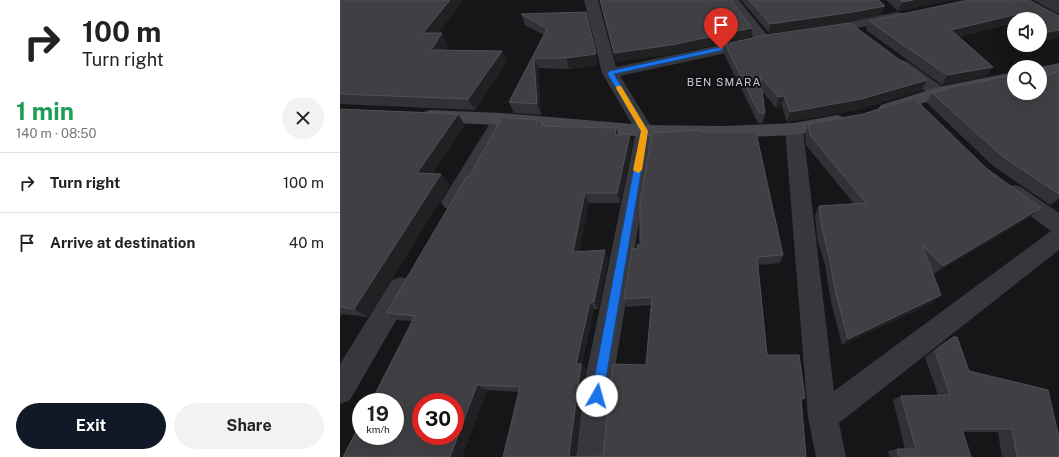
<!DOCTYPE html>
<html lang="en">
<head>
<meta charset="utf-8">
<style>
	:root { --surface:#fff; --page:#f2f2f2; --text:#222; --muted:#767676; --line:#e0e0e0; --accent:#111827 }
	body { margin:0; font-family:"Public Sans",sans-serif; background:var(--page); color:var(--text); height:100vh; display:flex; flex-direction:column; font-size:15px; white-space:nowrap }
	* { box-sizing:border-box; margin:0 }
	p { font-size:13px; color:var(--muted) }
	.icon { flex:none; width:22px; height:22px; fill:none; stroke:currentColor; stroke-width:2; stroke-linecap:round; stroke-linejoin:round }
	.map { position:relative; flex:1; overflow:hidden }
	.drawer { display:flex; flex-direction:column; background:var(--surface); width:340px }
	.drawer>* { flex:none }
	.banner { background:#fff; color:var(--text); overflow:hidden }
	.fabs { position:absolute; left:667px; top:12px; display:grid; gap:8px }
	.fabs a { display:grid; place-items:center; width:40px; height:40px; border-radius:50%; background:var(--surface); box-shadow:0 4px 16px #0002; font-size:20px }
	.speed { position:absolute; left:12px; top:393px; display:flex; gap:8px; font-size:20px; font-weight:700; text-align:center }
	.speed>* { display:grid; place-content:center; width:52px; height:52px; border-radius:50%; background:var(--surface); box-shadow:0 4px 16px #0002; line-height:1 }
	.speed small { font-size:10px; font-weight:400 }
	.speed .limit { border:6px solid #d22; background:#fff; color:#111 }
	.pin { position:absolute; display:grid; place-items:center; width:34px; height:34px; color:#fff; margin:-41px -17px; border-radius:50% 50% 50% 0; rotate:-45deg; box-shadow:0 0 4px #0007 }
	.pin .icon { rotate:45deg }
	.me { position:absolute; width:44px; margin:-22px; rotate:7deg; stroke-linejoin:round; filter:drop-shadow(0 0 3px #0008) }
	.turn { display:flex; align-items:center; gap:14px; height:84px; padding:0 16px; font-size:18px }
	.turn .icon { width:52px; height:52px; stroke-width:2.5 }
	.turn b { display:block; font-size:28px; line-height:34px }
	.round { display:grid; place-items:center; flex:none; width:42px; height:42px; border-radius:21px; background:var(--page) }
	.headline { display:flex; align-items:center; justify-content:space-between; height:68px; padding:0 16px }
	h1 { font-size:24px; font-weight:700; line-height:30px; color:#1e9e55 }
	.button { display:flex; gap:8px; margin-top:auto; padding:8px 16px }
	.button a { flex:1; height:46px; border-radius:24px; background:var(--accent); color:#fff; font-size:16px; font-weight:700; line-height:46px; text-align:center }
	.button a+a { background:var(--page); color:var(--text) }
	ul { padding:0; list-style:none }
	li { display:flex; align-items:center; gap:12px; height:60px; padding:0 16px; border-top:1px solid var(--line) }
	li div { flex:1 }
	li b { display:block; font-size:15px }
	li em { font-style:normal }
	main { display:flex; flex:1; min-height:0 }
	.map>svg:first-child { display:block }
</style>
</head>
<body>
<main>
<section class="drawer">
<div class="banner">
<div class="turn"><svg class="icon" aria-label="right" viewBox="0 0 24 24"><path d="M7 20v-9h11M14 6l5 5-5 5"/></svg><div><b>100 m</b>Turn right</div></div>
</div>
<div class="headline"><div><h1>1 min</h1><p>140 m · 08:50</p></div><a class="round"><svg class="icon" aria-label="close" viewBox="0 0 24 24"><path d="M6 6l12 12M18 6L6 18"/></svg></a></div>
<ul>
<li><svg class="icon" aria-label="right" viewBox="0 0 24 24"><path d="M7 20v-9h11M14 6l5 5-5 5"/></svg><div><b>Turn right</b></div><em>100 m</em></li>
<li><svg class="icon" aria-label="arrive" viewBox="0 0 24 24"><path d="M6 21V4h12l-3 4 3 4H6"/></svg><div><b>Arrive at destination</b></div><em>40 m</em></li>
</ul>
<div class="button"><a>Exit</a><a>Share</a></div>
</section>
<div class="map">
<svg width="719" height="457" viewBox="0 0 719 457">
	<rect width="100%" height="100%" fill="#161618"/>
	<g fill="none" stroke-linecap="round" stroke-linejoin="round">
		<g fill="#37383d" fill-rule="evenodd">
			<polygon points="244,0 258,0 276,67 414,38 385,0 399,0 431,40 429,43 420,44 414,47 280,76 314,131 273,380 266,457 236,457 245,380 296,131 262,73"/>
			<polygon points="557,12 562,13 564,16 562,19 483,35 478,34 476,31 478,28 483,27"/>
			<polygon points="562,60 568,62 604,88 606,92 604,96 598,97 592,96 556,68 554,65 556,62"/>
			<polygon points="161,113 167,115 170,119 119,208 112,210 105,208 101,202 105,196 155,115"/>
			<polygon points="454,123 460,125 463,129 494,391 711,231 667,199 664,193 667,187 674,185 681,187 719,213 719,250 499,423 506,457 476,457 468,417 445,129 448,125"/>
			<polygon points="61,277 70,280 73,288 70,296 10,400 0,404 0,364 52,280"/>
		</g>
		<g fill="#45474d" fill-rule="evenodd">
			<polygon points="719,63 719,73 700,77 700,67"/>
			<polygon points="674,72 674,82 601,97 547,115 541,113 538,109 541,105 598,87"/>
			<polygon points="90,110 161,113 305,125 385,126 454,123 497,115 503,117 506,121 503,125 497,127 454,135 385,138 305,137 161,125 90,122 84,120 81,116 84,112"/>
		</g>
	</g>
	<g fill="#323236">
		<polygon points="0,0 98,33 108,45 105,50 162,51 167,62 135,110 0,104"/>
		<polygon points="260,0 391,0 411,37 331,54 276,62"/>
		<polygon points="401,0 539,0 541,15 510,22 429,33"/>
		<polygon points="546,0 613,0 558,11"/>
		<polygon points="689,0 719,38 700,41 700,19 674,19 674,25 672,23 618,37 653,67 646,76 602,85 526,30 529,21"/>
		<polygon points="693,0 719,0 719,14"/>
		<polygon points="246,12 258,65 229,69 198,68 201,115 174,113 169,102 204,35 185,25 181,14"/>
		<polygon points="385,44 582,90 517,110 447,122 442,106 436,108 422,91 425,113 423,123 418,123 384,54"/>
		<polygon points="719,71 719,200 710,205 653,166 587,103 592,93 674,93"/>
		<polygon points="0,109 125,125 92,174 110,185 28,317 2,314 0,317"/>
		<polygon points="468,124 690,217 594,274 593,273 592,303 502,345 491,302 485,265 477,238 475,215 479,206 514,204 466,145 465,134"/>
		<polygon points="201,126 276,128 278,134 292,144 280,203 249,203 239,252 268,259 258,309 254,309 242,364 246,369 235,457 263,456 306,365 311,305 287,307 284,299 298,248 361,132 443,255 440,263 418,265 427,355 465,398 461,402 466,457 163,457 179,392 147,390 122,457 3,457 72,321 57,320 46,313 130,176"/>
		<polygon points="613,337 629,371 719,457 662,457 658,432 622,432 631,457 550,457 548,451 557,449 565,449 553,400 561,396 598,395 585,357 603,343"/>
	</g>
	<g fill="#212124">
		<polygon points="110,0 124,0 90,44 83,33"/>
		<polygon points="573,0 613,0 558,11 562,2"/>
		<polygon points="545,6 541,15 510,22 429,33 430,24"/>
		<polygon points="678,14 672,23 606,40 611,30"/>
		<polygon points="412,28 411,37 331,54 276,62 274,53"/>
		<polygon points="719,30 719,38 700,41 700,38 704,33"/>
		<polygon points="102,33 108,45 98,61 91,50"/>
		<polygon points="162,51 167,62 135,110 128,99"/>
		<polygon points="256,54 258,65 229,69 226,58"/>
		<polygon points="194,58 198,68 201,115 197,104"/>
		<polygon points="653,67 646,76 602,85 607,75"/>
		<polygon points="587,80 582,90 517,110 447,122 450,112"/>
		<polygon points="444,96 442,106 436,108 438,97"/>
		<polygon points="118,114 125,125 86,184 77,173"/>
		<polygon points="198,120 202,130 198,126"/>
		<polygon points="276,128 279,138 275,135"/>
		<polygon points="290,134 292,144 280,203 277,193"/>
		<polygon points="101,174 110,185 28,317 14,309"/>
		<polygon points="245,193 249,203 238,261 233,252"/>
		<polygon points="719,198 719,200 710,205"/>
		<polygon points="701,208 690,217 594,274 603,266"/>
		<polygon points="265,250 268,259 258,309 254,302"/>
		<polygon points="601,295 592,303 502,345 508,339"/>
		<polygon points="250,302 254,309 242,364 246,369 235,457 230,457 229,455 236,364"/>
		<polygon points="137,385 147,390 122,457 110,457"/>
	</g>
	<g fill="#3f3f44" stroke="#4f5156" fill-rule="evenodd">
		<polygon points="0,0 110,0 83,33 102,33 91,50 162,51 128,99 0,94"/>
		<polygon points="260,0 391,0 412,28 331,45 274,53"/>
		<polygon points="409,0 539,0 545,6 513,12 430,24"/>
		<polygon points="560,0 573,0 562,2"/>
		<polygon points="628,0 689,0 719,16 719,30 704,33 700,30 700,19 685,19 678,14 611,30 653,67 607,75 529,21"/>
		<polygon points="246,12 256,54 226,58 194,58 197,104 169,102 207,29 181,14"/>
		<polygon points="510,23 587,80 521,99 450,112 444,96 438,97 420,76 425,113 419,113 385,44 426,35"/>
		<polygon points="719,71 719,194 662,156 592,93 608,88 673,75 674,76 674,93 700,93 700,79"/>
		<polygon points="574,98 646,168 701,208 603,266 582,245 601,295 508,339 496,294 489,256 482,229 479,206 526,203 470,135 468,124 523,114"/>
		<polygon points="0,109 118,114 77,173 101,174 14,309 0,307"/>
		<path d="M162 117 198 120V126L276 128 275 135 290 134 277 193H245L233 252 265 250 254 302H250L236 364H241L229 455 230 457 263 456 273 364 306 365 312 297 284 299 292 249 298 248 297 245H300V203L312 133 361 130V132H416L443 255 417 257 427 355H459L465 398H461L466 457H163L180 387 137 385 110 457H3L21 422V436H55V402H31L75 316 46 313 127 176H130ZM81 402H115V436H81Z"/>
		<polygon points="613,337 617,337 629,371 708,390 719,438 719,457 677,457 672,429 622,429 631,457 559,457 557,449 576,449 561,396 610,395 595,351"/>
	</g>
	<polygon fill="#1a73e8" stroke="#114b97" points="381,47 383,48 383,50 274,74 308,131 263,396 261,400 257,402 253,400 251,396 301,131 267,73 270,71"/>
	<polygon fill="#f59e0b" points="277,86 281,86 308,131 302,170 298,173 293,170 301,131 276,88"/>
	<g text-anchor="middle" stroke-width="4" stroke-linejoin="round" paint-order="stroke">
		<g font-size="11" letter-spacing="1" fill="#c9ccd4" stroke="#111113">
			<text x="384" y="86">BEN SMARA</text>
		</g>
	</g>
</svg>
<div class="fabs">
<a><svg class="icon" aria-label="sound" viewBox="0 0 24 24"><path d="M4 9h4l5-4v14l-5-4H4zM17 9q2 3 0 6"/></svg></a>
<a><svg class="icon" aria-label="search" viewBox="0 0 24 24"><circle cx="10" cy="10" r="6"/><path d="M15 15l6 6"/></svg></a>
</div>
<div class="speed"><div>19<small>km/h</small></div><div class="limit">30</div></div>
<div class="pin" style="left:381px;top:49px;background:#d93025"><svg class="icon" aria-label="arrive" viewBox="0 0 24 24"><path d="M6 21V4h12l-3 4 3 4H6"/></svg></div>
<svg class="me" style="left:257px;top:396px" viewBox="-20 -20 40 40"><circle r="19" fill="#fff"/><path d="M0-13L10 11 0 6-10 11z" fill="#1a73e8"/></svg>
</div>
</main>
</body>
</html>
